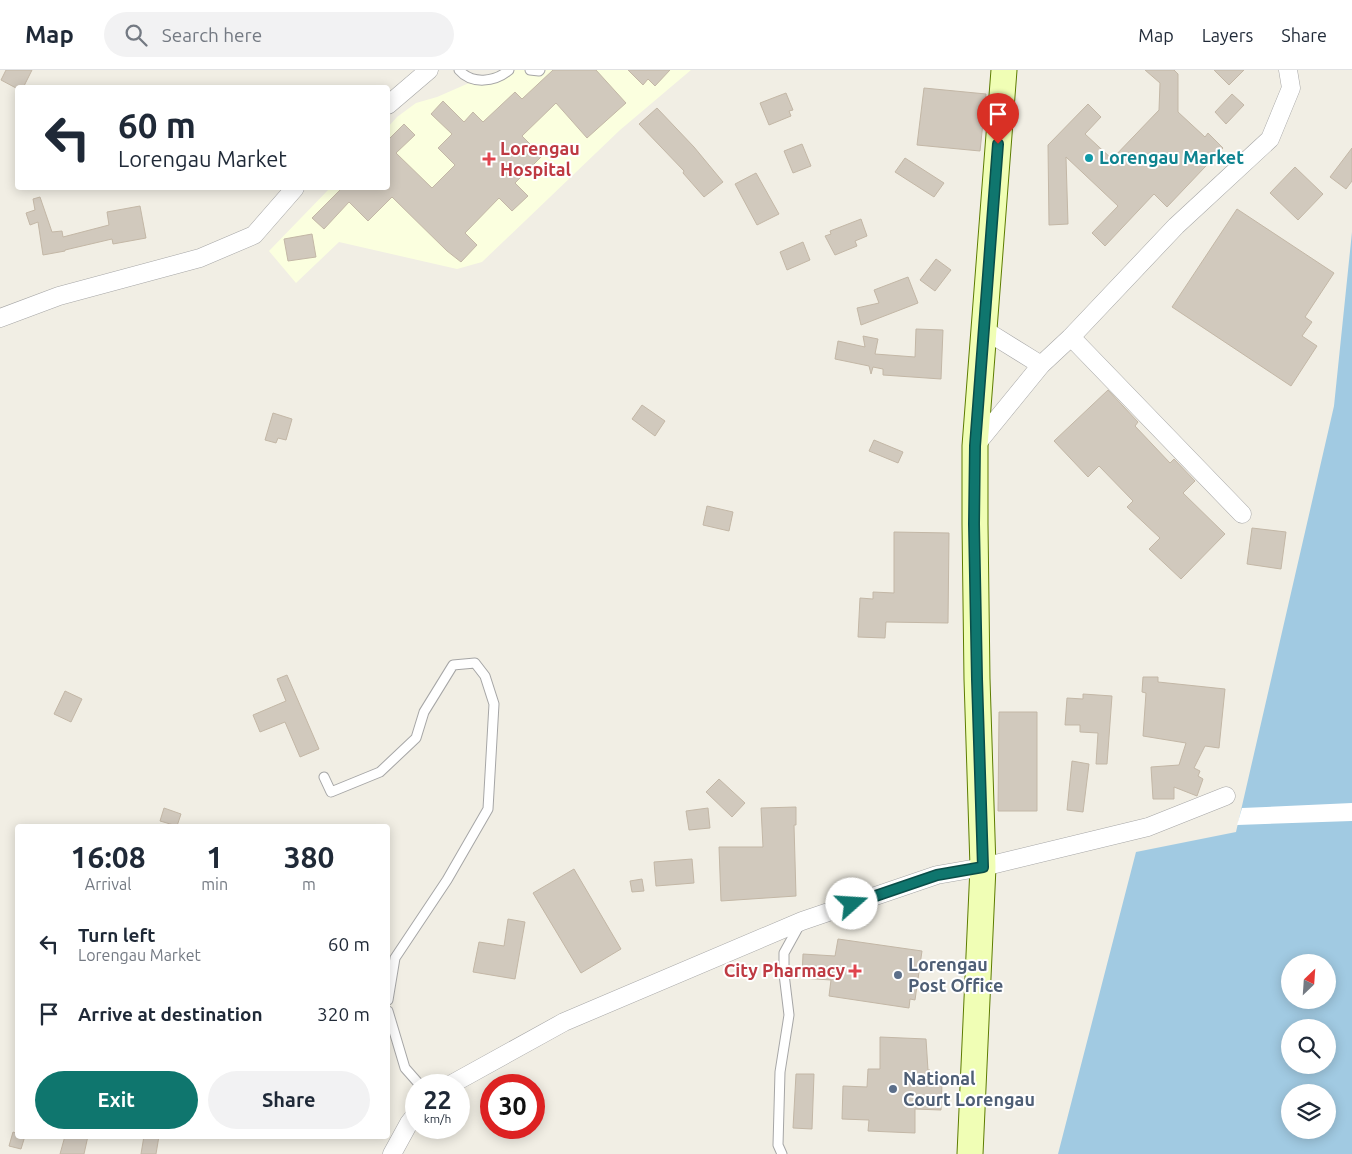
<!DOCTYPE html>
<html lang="en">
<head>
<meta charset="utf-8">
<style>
	:root { --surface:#fff; --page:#f2f2f3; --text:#1f2937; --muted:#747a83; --line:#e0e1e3; --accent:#0f766e }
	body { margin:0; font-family:Ubuntu,sans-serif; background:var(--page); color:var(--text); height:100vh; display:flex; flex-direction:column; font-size:19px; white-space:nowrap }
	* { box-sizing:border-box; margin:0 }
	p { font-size:16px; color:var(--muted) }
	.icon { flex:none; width:28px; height:28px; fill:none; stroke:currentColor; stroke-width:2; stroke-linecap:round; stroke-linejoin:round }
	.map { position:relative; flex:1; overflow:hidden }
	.sheet { position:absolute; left:15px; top:754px; width:375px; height:315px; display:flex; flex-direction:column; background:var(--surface); border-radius:5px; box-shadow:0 2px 12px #0003 }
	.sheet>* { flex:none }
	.hud { position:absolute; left:15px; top:15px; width:375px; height:105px; border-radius:5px; box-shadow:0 2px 12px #0003; background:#fff; color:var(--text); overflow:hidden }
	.needle { width:32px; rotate:25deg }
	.buttons { position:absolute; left:1281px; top:884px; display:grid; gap:10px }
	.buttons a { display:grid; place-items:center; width:55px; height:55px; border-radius:50%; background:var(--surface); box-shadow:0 2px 12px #0003; font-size:25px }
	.speed { position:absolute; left:405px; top:1004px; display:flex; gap:10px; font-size:25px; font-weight:700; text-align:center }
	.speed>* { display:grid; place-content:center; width:65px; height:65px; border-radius:50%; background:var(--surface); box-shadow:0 2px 12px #0003; line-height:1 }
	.speed small { font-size:12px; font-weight:400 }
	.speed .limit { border:8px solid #d22; background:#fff; color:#111 }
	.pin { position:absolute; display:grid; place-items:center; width:42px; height:42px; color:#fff; margin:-51px -21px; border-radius:50% 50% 50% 0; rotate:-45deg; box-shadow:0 0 5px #0007 }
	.pin .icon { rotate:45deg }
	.me { position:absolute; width:55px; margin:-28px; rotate:71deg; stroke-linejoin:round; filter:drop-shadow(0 0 4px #0008) }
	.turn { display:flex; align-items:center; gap:18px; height:105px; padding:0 20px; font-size:22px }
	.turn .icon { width:65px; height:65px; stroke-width:2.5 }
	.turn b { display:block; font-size:35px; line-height:42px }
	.eta { display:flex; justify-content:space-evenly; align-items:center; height:85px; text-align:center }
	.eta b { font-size:30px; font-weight:600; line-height:35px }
	.button { display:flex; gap:10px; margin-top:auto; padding:10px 20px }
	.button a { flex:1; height:58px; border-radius:30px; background:var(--accent); color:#fff; font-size:20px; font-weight:600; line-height:58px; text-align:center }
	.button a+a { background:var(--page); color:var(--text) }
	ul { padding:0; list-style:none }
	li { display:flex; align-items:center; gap:15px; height:70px; padding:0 20px }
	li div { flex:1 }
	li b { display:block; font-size:19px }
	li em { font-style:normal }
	header { display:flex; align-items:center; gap:30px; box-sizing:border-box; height:70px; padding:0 25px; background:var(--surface); border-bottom:1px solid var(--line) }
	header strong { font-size:24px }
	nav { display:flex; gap:28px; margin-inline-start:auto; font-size:18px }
	.search { width:350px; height:45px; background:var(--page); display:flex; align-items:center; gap:12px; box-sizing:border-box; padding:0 18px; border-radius:28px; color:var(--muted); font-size:19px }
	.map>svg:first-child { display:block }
</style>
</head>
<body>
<header>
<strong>Map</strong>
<div class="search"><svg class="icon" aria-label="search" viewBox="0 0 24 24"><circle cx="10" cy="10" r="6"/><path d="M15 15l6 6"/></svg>Search here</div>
<nav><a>Map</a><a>Layers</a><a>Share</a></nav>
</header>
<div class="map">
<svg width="1352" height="1084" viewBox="0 0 1352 1084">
	<rect width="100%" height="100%" fill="#f1eee4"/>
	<polygon fill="#fbffdf" points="502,0 691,0 620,60 482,192 457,199 339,172 296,213 269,181 330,118 388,118 388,57 397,47 416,33 437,27 492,3"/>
	<path fill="#a1cae2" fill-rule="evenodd" d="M1352 162V1084H1058L1136 782 1236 762 1334 336ZM1290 892H1328V930H1290ZM1290 958H1328V995H1290ZM1290 1022H1328V1060H1290Z"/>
	<polygon fill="#fff" points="1352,733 1352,751 1237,755 1242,738"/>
	<g fill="#d1c9bd" stroke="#c3b7a6">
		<polygon points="6,0 32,0 23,18 16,18 1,10"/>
		<polygon points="553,0 596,0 626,33 587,68 556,33 522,66 542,86 515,113 528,126 512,141 499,128 465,163 477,175 461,192 447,181 392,127 368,151 349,132 324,159 312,148 342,118 388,118 388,70 404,54 415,65 396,83 432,118 455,95 438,78 452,64 431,44 443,31 464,52 473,42 483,52 515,22 522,29"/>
		<polygon points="628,0 670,0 655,16 648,9 643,15"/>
		<polygon points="1145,0 1174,0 1178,4 1178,42 1205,67 1208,63 1223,78 1167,137 1154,124 1105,176 1092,163 1118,136 1066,87 1068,154 1049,155 1048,75 1088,34 1101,47 1085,64 1112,89 1159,40 1160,13"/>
		<polygon points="1214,0 1244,0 1229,15"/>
		<polygon points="924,18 986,24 980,81 917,75"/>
		<polygon points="786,23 793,40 789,41 791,46 769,55 760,33"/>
		<polygon points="1232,24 1244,35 1226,54 1215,42"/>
		<polygon points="657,38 694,77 723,112 704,127 683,103 684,101 639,54"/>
		<polygon points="802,74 811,96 793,103 784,81"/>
		<polygon points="1352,78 1352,111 1346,119 1330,107"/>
		<polygon points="905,88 944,113 934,127 895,102"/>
		<polygon points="1295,97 1323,124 1298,150 1270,123"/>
		<polygon points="756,103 779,144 757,155 735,114"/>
		<polygon points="40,127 52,162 62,161 63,167 109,155 107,142 140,136 146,168 113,174 112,169 65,180 65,181 43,185 38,152 30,155 26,143 35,140 33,129"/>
		<polygon points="1237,139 1334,203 1305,247 1312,252 1302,266 1317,276 1291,316 1172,237"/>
		<polygon points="861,149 867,166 855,171 857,176 835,185 825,166 831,164 830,161"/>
		<polygon points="312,164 316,187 288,191 284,169"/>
		<polygon points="803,172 810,190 787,200 780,182"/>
		<polygon points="936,189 951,200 935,221 920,210"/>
		<polygon points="908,207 918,233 861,255 857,238 879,233 874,220"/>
		<polygon points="916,259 943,260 941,309 883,305 883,299 873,297 871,304 869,296 835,289 838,271 865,277 863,266 878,269 875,284 915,287"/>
		<polygon points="1108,320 1138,352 1135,356 1170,393 1174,389 1195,411 1183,423 1225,464 1181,509 1149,479 1160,468 1127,437 1133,431 1099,396 1088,407 1054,371"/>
		<polygon points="642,335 665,351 655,366 632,349"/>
		<polygon points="273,343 292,349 286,370 278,368 276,373 265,370"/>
		<polygon points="874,370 903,382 898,393 869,381"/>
		<polygon points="707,436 733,442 729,461 703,455"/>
		<polygon points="1252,458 1286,462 1281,499 1247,494"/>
		<polygon points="894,462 949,463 948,553 886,552 885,568 858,567 860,528 873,529 873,522 894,523"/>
		<polygon points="287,605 319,679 300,687 285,652 260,662 253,645 286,631 277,609"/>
		<polygon points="1143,607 1158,607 1158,612 1225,619 1219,678 1205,676 1194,698 1200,701 1198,706 1203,709 1197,726 1174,717 1174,729 1153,729 1151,697 1179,695 1186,673 1143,666 1146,623 1142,622"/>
		<polygon points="65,621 82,629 71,652 54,644"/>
		<polygon points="1083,624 1112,626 1107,694 1096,694 1098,663 1080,662 1080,655 1065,655 1067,628 1083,629"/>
		<polygon points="999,642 1037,642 1037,741 998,741"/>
		<polygon points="1072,691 1089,694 1083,742 1067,740"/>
		<polygon points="719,709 745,733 732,747 706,722"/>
		<polygon points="796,737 796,755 794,755 796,826 721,831 719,777 763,777 761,738"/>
		<polygon points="164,738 181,744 177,756 160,751"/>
		<polygon points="708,738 710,758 689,760 686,741"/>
		<polygon points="692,789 694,813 656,816 654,792"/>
		<polygon points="574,799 621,879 581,903 533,823"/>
		<polygon points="642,809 644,821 632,822 630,811"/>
		<polygon points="508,849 525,852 515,909 473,902 479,872 504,876"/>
		<polygon points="838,869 922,881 915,930 910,929 909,938 829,926 831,910 802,908 803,884 835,886"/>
		<polygon points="880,967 926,969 928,1000 930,1000 931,1015 942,1014 941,1040 915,1039 915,1063 868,1061 869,1050 842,1049 843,1016 867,1017 868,999 880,999"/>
		<polygon points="796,1004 814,1004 812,1059 793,1058"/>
		<polygon points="13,1062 18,1064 18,1066 25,1066 21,1079 9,1076"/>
		<polygon points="65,1066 88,1066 84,1084 60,1084"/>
		<polygon points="144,1066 159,1066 156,1084 141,1084"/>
	</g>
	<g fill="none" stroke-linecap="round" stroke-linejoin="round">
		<g stroke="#a6a6a6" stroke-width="11">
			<g id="service">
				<path d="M459 0C472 15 495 12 509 0"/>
				<polyline points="530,0 539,1 540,0"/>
				<polyline points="324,707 331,722 380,702 416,668 424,642 453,595 475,593 485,606 494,634 488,739 447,810 395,888 388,930"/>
				<polyline points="388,941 405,998 420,1015"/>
				<polyline points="782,1084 778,1075 780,1002 789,945 784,904 784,883 800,854"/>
			</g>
		</g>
		<g stroke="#a6a6a6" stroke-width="19">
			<g id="minor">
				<polyline points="388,35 429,0"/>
				<polyline points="0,248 59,226 200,188 254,165 295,118"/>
				<polyline points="983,259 1041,295"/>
				<polyline points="1071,267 1242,444"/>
				<polyline points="975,376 1041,295 1071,267 1176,156 1270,69 1291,18 1288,0"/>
				<polyline points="450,1015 564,952 802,851 937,805 983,797 1148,757 1226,726"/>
				<polyline points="392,1084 409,1053 416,1044"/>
			</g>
		</g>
		<g stroke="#5d7c00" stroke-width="27">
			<polyline id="secondary" points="970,1084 983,797 977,609 975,454 975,376 1004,0"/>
		</g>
		<use href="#service" stroke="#fff" stroke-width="9"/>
		<use href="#minor" stroke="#fff" stroke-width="18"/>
		<use href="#secondary" stroke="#f0feb5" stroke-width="25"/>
	</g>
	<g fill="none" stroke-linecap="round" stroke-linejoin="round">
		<g stroke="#0a4d48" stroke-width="12">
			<polyline id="route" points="852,834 937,805 983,797 977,609 974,454 975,376 998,74"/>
		</g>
		<use href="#route" stroke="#0f766e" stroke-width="9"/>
	</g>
	<circle fill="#0f9aa8" stroke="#fff" stroke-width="2" cx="1089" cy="88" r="5"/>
	<g fill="#e0444e" stroke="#fff" stroke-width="2">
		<path d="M486.5 81.5h5v5h5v5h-5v5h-5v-5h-5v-5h5z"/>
		<path d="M852.5 893.5h5v5h5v5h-5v5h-5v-5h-5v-5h5z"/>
	</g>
	<g fill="#5c6f8a" stroke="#fff" stroke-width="2">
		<circle cx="898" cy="905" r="5"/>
		<circle cx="893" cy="1019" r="5"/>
	</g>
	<g text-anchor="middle" stroke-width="4" stroke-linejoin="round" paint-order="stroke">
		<g font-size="18" font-weight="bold" fill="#be3a42" stroke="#fff" text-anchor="start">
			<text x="500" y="85">Lorengau<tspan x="500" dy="21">Hospital</tspan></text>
			<text x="845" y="907" text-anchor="end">City Pharmacy</text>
		</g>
		<g font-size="18" font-weight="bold" fill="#0d838f" stroke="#fff" text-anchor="start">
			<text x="1099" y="94">Lorengau Market</text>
		</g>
		<g font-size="18" font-weight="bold" fill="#4e5e75" stroke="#fff" text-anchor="start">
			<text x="908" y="901">Lorengau<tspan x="908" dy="21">Post Office</tspan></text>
			<text x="903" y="1015">National<tspan x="903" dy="21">Court Lorengau</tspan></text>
		</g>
	</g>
</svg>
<div class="buttons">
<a><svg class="needle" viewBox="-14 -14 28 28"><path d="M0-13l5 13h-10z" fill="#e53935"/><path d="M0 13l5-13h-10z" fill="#747a83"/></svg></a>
<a><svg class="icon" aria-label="search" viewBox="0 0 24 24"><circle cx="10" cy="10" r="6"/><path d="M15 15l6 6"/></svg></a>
<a><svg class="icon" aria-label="layers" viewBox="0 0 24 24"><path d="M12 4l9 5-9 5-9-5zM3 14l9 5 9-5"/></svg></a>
</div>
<div class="speed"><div>22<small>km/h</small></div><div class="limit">30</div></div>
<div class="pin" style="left:998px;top:74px;background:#d93025"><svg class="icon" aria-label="arrive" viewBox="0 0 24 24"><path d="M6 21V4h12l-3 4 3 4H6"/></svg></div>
<svg class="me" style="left:852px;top:834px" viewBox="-20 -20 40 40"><circle r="19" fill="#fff"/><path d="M0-13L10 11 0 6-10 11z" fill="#0f766e"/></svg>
<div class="hud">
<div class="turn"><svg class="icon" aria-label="left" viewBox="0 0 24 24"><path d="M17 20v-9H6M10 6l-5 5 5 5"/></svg><div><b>60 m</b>Lorengau Market</div></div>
</div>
<section class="sheet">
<div class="eta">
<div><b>16:08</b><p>Arrival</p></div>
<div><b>1</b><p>min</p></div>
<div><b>380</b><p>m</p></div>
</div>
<ul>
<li><svg class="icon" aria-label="left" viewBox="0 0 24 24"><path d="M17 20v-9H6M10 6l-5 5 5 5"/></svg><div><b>Turn left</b><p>Lorengau Market</p></div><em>60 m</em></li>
<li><svg class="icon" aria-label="arrive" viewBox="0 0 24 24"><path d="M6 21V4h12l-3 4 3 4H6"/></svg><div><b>Arrive at destination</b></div><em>320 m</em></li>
</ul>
<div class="button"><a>Exit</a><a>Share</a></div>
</section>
</div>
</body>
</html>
